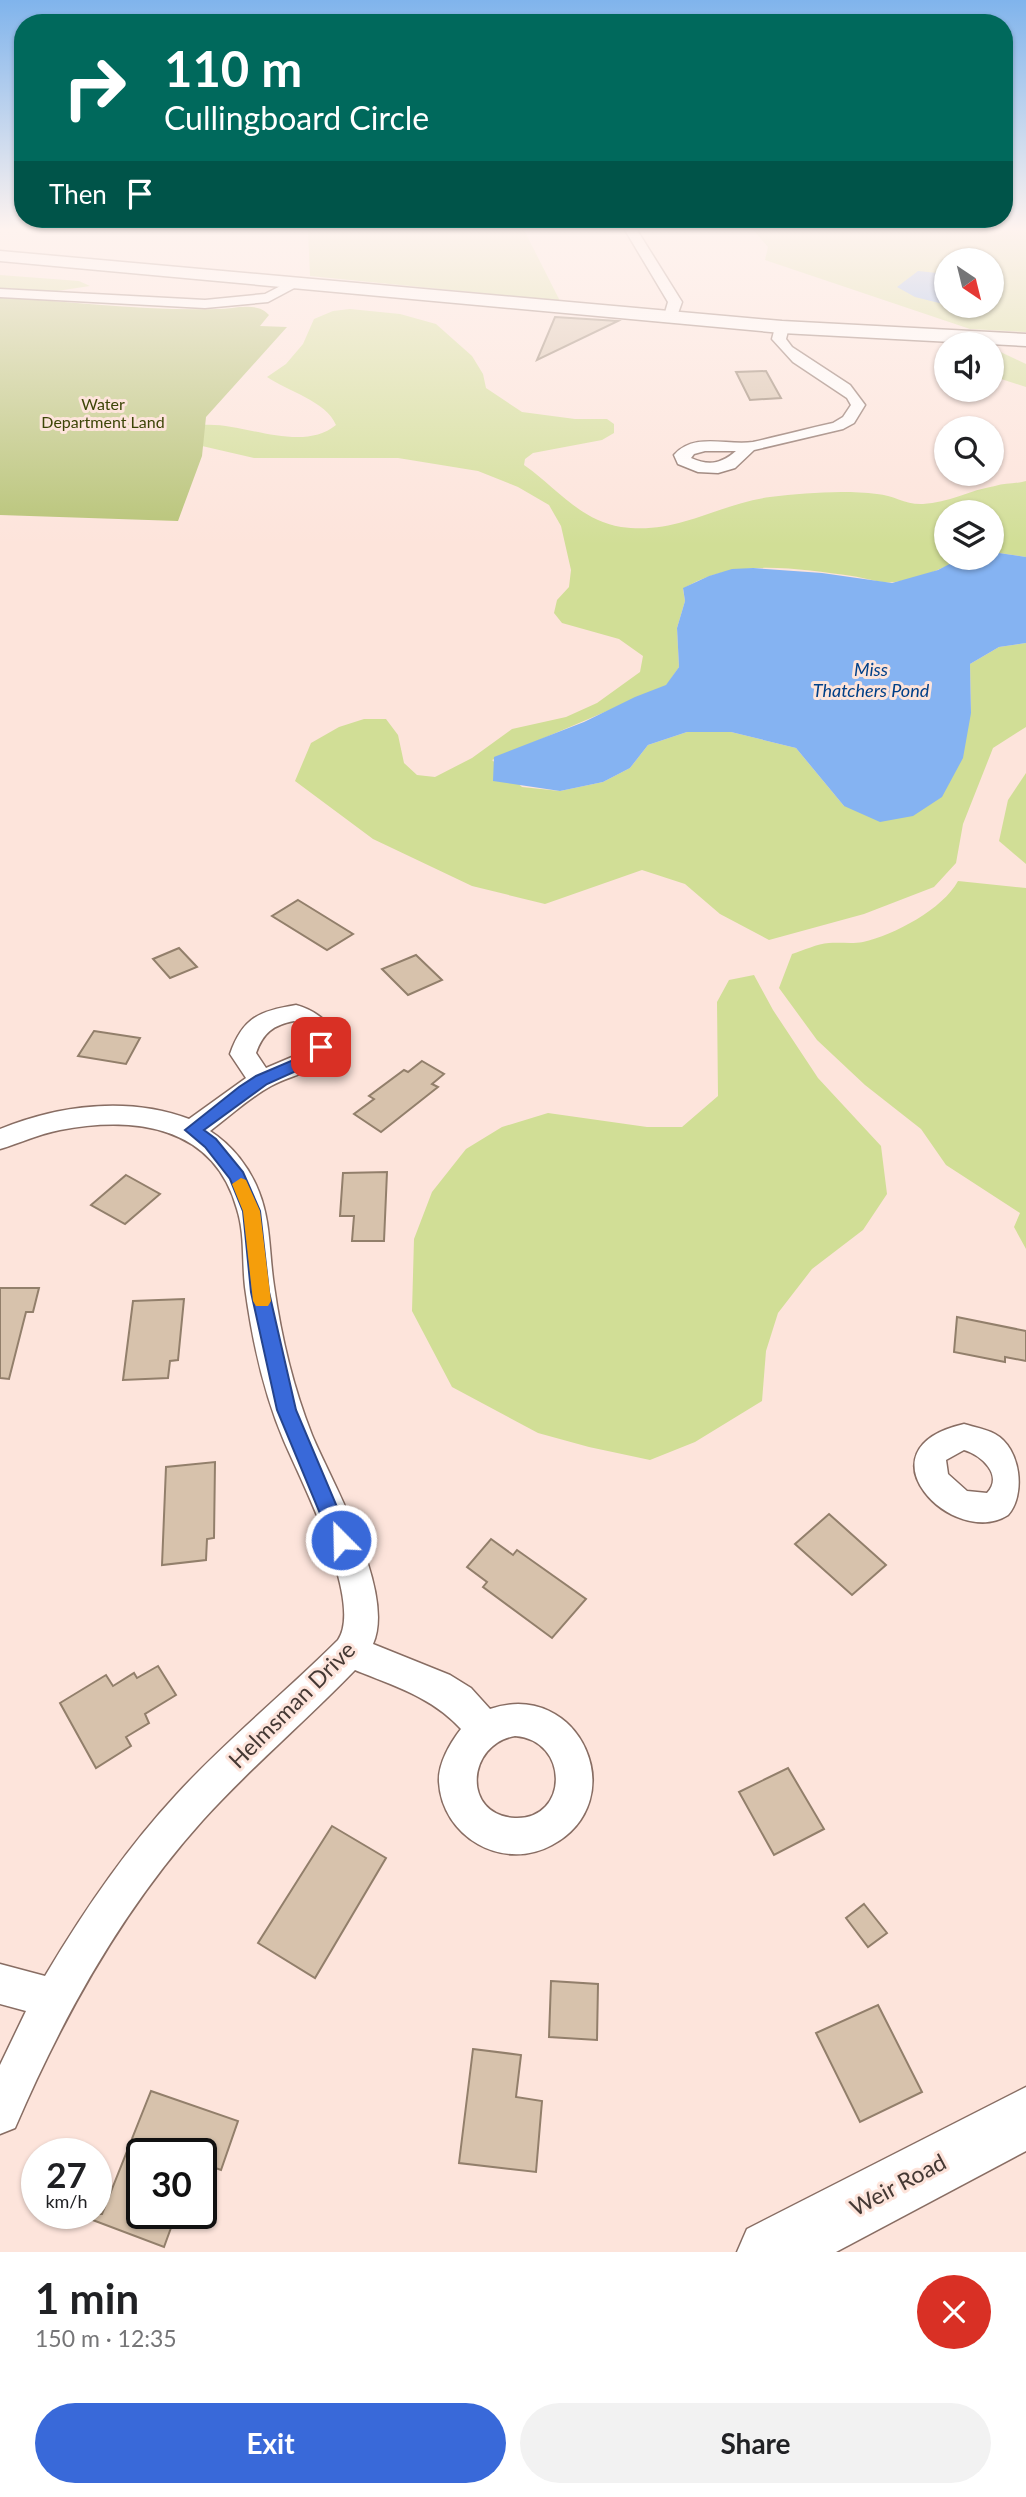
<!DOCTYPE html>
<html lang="en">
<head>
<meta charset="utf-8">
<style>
	:root { --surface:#fff; --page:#f2f2f2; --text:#202124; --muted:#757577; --accent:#3969d9 }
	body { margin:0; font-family:Lato,sans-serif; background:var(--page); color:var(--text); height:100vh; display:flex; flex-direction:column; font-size:26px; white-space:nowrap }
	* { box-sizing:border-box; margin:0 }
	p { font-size:23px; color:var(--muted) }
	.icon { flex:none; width:38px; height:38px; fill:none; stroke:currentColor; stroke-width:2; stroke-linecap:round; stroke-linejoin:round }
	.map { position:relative; height:2252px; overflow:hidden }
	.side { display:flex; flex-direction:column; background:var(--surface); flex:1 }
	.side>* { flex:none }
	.top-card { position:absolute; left:14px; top:14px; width:999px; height:214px; border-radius:28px; box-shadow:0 2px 5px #0004; background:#00695c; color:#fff; overflow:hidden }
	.needle { width:46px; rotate:145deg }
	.controls { position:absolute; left:934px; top:248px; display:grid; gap:14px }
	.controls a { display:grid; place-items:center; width:70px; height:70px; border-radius:50%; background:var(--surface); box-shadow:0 2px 5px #0004; font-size:35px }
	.speed { position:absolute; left:21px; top:2138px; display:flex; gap:14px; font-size:35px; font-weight:700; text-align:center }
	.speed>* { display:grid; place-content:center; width:91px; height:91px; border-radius:50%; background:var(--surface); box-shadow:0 2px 5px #0004; line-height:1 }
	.speed small { font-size:18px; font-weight:400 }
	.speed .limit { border:4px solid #111; border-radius:10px; background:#fff; color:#111 }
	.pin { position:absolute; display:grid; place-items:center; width:60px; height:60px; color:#fff; margin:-30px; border-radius:14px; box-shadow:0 4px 10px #0006 }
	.me { position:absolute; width:77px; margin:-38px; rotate:337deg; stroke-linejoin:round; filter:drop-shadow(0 0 5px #0008) }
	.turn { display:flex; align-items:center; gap:24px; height:147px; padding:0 35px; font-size:32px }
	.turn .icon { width:91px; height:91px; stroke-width:2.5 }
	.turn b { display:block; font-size:49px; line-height:60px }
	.then { display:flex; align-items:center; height:66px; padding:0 35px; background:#0003; gap:14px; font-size:26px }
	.round { display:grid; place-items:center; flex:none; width:74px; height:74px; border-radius:37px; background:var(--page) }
	.summary { display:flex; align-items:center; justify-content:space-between; height:119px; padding:0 35px }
	h1 { font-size:42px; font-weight:700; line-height:52px }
	.cta { display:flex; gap:14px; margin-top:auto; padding:14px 35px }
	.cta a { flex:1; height:80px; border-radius:42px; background:var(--accent); color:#fff; font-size:28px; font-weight:700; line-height:80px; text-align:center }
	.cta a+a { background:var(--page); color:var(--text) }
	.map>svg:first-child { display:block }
</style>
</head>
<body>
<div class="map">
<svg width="1026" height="2252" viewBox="0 0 1026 2252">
	<rect width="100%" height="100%" fill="#fde4db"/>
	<g fill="#d1de96" fill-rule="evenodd">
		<polygon points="308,230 524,230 560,301 310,276"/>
		<path d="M753 230H1026V332L970 329 765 260 768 247ZM947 261H992V306H947Z"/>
		<polygon points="0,275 79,281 90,286 57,291 0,290"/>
		<path d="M350 309 400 314 436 324 472 356 483 374 486 388 522 412 575 419H607L614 424V433L602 440 533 453 525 459 524 465C556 487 579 520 621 527 679 535 717 504 770 497 805 493 842 490 877 494 893 495 906 505 923 504 948 503 970 490 995 486 1005 483 1015 484 1026 481V557L992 552V513H947V558H961C941 570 918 579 895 582 882 584 866 578 852 576 798 569 732 557 683 589L685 601 677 628 679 667 666 686 492 760 522 787 560 791 603 782 630 768 648 745 687 732H731L796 748 844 806 971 713 970 664 999 647 1026 643V727L993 748 963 824 956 863 934 887 864 914 769 940 720 914 685 884 642 870 545 904 472 886 373 839 295 781 311 743 339 727 364 719H386L398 735 404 763 417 775 435 777 472 758 512 729 566 717 597 703 640 672 643 656 619 639 562 623 554 613 557 600 569 587 571 570 561 526 549 505 518 487 478 471 398 458H254L202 446V425C241 421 301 454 336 425 326 401 287 391 267 377L286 364 303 344 314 319 333 311Z"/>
		<polygon points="992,348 1026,364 1026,387 992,376"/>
		<polygon points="1026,773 1026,864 999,841 1008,800"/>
		<path d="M958 881 1026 888V1249L1014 1227 1020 1213 946 1165 921 1129 865 1085 817 1040 779 988 792 954C804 950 817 944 829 943 840 942 852 944 863 942 894 935 943 909 958 881Z"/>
		<polygon points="754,975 773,1010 818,1078 881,1146 887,1194 863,1230 812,1269 778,1313 766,1351 762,1401 695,1442 650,1460 589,1447 538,1433 452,1387 412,1311 414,1239 432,1192 466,1149 502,1127 548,1113 647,1127 682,1127 718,1096 717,1002 729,980"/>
	</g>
	<path fill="#b6c375" d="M0 297C72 302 145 311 218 309 234 309 257 301 269 315L260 326 287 327 206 417 202 456 178 521 0 515Z"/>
	<g fill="#85b3f2">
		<polygon points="918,271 947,274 947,305 915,297 897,287"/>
		<polygon points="992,552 1026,557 1026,643 999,647 970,664 971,713 963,758 942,797 913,816 880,822 844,806 796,748 731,732 687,732 648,745 630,768 603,782 560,791 493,781 494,757 584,722 635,697 666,685 679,667 677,628 685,601 683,588 709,576 732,569 753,568 822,573 892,583 938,570 961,558 992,558"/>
	</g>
	<g fill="#d7c2ac" stroke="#927f6b" stroke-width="2">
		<polygon points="555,317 618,321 537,360"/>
		<polygon points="766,371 781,398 750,400 736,372"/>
		<polygon points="298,900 353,934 327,950 272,916"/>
		<polygon points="179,948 197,967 170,978 153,959"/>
		<polygon points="416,955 442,980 408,995 382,969"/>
		<polygon points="94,1031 140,1038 126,1064 78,1056"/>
		<polygon points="422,1061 444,1074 432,1084 438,1087 381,1132 354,1114 374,1099 369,1096 404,1070 408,1072"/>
		<polygon points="387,1172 384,1241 352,1241 354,1216 340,1216 343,1173"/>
		<polygon points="126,1175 160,1194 125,1224 91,1205"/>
		<polygon points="0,1288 39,1288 33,1312 26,1312 9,1379 0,1378"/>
		<polygon points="184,1299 178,1360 170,1361 168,1378 123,1380 133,1301"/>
		<polygon points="957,1317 1026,1331 1026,1361 1005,1357 1005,1362 954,1352"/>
		<polygon points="215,1462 214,1538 207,1539 206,1560 162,1565 166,1467"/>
		<polygon points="829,1514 886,1565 852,1595 795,1544"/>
		<polygon points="491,1539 513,1555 517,1550 586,1599 552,1638 483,1587 487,1582 467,1567"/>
		<polygon points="158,1666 176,1695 145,1714 149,1723 126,1737 131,1746 96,1768 60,1703 106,1675 113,1686 134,1673 137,1678"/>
		<polygon points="788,1768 824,1829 774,1855 739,1792"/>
		<polygon points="332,1826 386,1858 315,1978 258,1943"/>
		<polygon points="864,1904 887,1933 868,1947 846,1918"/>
		<polygon points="551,1981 598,1984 597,2040 549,2037"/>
		<polygon points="878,2005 922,2092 860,2122 816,2033"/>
		<polygon points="473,2049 521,2055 516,2097 542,2101 536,2172 459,2163"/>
		<polygon points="151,2091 238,2121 221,2170 201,2163 201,2154 142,2154 142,2214 176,2214 164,2247 82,2216 82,2214 102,2214"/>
	</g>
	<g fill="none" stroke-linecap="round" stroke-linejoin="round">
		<g stroke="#886d63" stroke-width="3">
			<g id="street">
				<polygon points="625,230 637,230 682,302 676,319 666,319 664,316 668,302"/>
				<polygon points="294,279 300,283 298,286 268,302 205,308 0,297 0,289 205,300 265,294"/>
				<path d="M782 323 789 327 786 339 792 347 850 385 865 405 854 423 843 429 754 450 735 468 718 473 698 472 678 464 674 455C694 432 727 446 753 442 780 436 806 429 833 423L843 417 851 405 847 398 793 362 772 339 775 327ZM705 451H736C721 464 709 466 691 458L694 454Z"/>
				<path d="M296 1005C328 1014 355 1044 315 1067 301 1075 285 1078 271 1086 249 1098 230 1116 210 1131 232 1145 250 1168 259 1192 271 1222 269 1254 274 1286 281 1336 293 1387 312 1435 333 1485 396 1592 373 1644L450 1675 471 1688 490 1709C580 1678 634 1801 552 1845 503 1872 442 1837 439 1782 438 1764 450 1743 461 1729 432 1697 394 1686 355 1670 306 1721 251 1767 203 1820 122 1910 63 2016 15 2128L0 2134V2065L26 2011 0 2004V1964L45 1976C83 1912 125 1850 176 1795 226 1740 285 1693 338 1640 364 1602 301 1481 284 1441 263 1392 252 1339 245 1287 242 1261 245 1234 237 1209 214 1125 134 1116 60 1130 39 1134 20 1143 0 1149V1129C58 1105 129 1096 189 1119L246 1078 230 1054C243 1017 260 1011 296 1005ZM294 1021 302 1025 310 1033 309 1044 299 1054 266 1068 256 1053C263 1033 273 1025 294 1021ZM515 1736C570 1740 569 1820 515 1818 461 1815 467 1744 515 1736Z"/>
				<path d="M964 1424C974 1427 986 1429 995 1434 1021 1448 1026 1495 1008 1515 954 1550 854 1449 964 1424ZM964 1450C981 1455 1004 1475 987 1493L967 1491 948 1474 946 1460Z"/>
			</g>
		</g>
		<g stroke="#886d63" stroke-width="3">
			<g id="secondary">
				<polygon points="0,251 782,321 1026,334 1026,346 782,333 0,261"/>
				<polygon points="1026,2087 1026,2151 836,2252 737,2252 747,2229"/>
			</g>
		</g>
		<use href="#street" fill="#fff" fill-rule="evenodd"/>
		<use href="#secondary" fill="#fff" fill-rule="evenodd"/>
	</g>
	<linearGradient id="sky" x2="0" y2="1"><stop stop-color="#80b4ec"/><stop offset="0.42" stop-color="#fef3ef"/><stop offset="1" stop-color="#fef3ef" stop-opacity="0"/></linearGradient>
	<rect width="1026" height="545" fill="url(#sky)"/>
	<polygon fill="#3969d9" stroke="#25448d" stroke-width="2" points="321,1042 328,1047 314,1063 267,1084 204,1130 216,1139 243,1172 260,1211 269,1292 296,1410 351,1540 348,1546 341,1549 334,1546 331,1540 277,1410 251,1292 243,1211 230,1179 205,1147 185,1130 239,1087 256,1076 303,1056"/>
	<polygon fill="#f59e0b" points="241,1178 246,1180 260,1211 271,1301 268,1306 256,1306 253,1301 243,1211 232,1184"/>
	<g text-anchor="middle" stroke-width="6" stroke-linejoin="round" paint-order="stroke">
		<g font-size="16" fill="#3d4507" stroke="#fde4db">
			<text x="103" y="410">Water<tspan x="103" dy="18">Department Land</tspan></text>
		</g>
		<g font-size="18" font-style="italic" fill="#003f87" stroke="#fde4db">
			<text x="871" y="676">Miss<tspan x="871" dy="21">Thatchers Pond</tspan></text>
		</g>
		<g font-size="23" fill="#453934" stroke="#fde4db">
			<text transform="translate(292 1705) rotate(-45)" y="8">Helmsman Drive</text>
			<text transform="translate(898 2185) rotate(-28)" y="8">Weir Road</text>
		</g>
	</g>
</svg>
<div class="controls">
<a><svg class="needle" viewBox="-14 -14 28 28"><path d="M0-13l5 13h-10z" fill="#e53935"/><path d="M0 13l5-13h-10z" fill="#757577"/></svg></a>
<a><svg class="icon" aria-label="sound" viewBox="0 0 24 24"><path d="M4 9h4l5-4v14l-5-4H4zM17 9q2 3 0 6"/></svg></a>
<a><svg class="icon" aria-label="search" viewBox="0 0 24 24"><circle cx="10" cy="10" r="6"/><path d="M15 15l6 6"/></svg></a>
<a><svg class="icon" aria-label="layers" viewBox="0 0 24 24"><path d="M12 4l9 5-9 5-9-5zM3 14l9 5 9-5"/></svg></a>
</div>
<div class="speed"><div>27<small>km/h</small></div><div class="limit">30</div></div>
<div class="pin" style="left:321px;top:1047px;background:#d93025"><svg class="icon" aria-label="arrive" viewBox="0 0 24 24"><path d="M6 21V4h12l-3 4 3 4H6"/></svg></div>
<svg class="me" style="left:341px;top:1540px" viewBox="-20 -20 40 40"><circle r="17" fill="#3969d9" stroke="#fff" stroke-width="3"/><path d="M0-11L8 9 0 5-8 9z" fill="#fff"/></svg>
<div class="top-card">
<div class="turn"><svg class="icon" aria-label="right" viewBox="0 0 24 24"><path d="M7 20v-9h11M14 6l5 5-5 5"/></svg><div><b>110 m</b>Cullingboard Circle</div></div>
<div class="then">Then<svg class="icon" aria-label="arrive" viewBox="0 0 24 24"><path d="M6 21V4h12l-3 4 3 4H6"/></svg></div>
</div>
</div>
<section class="side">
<div class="summary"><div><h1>1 min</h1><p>150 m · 12:35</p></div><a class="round" style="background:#d93025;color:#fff"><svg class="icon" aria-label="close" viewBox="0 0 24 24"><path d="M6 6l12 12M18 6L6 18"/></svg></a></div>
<div class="cta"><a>Exit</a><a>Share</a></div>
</section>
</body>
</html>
